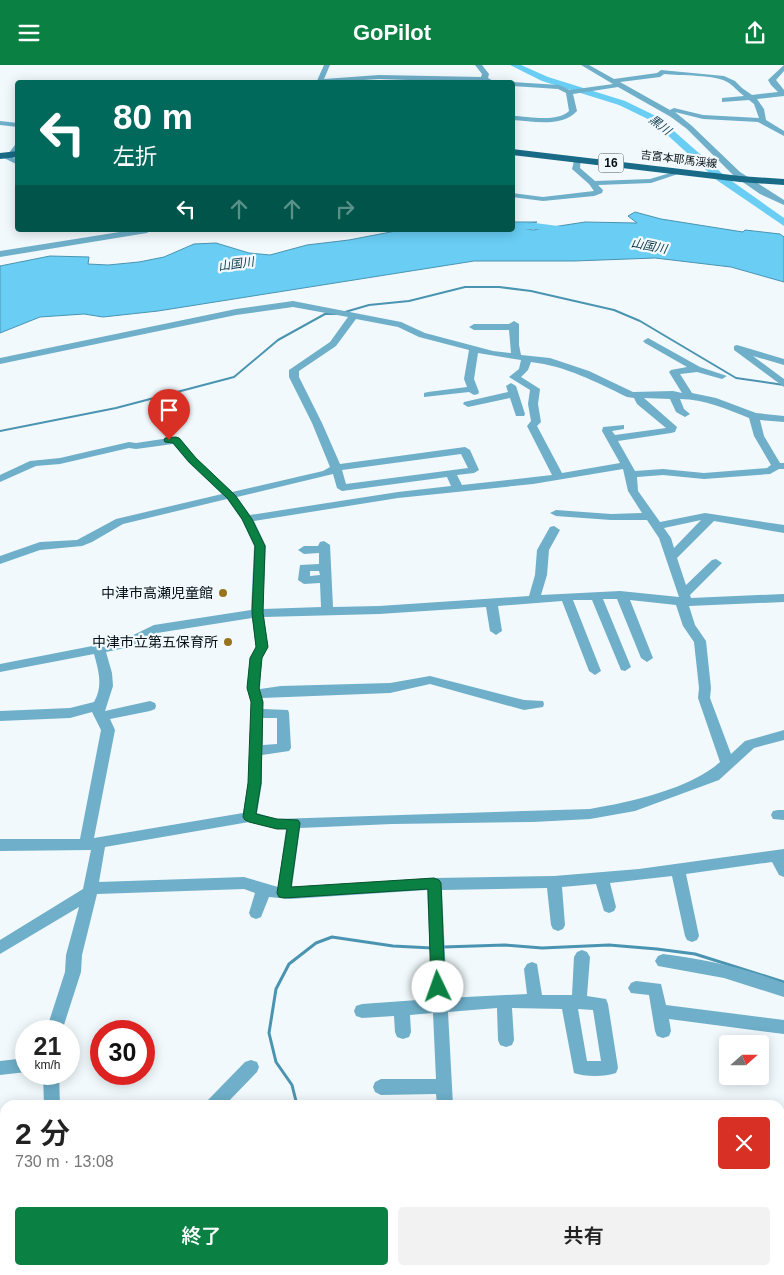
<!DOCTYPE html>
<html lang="ja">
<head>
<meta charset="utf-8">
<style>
	:root { --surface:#fff; --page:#f2f2f2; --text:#222; --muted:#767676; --accent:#0b8043 }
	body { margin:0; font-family:Helvetica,"Noto Sans JP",sans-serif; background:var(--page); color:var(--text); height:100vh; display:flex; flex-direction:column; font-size:19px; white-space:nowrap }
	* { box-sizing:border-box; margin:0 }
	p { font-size:16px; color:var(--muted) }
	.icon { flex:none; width:28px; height:28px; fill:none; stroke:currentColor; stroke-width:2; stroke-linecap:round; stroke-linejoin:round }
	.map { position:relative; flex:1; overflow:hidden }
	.panel { position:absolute; left:0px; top:1035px; width:785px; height:175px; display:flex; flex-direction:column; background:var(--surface); border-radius:15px 15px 0 0; box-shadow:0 2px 12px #0003 }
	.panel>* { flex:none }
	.banner { position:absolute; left:15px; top:15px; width:500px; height:152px; border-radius:5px; box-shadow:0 2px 12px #0003; background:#00695c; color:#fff; overflow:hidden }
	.needle { width:32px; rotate:69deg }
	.fabs { position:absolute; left:719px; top:970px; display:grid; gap:10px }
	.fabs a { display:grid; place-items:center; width:50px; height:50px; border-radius:5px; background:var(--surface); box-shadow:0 2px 12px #0003; font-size:25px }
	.speed { position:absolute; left:15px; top:955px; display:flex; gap:10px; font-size:25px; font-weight:700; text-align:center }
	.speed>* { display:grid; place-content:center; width:65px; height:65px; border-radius:50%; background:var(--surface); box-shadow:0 2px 12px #0003; line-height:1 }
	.speed small { font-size:12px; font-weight:400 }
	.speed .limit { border:8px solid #d22; background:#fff; color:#111 }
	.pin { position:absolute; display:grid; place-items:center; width:42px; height:42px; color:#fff; margin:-51px -21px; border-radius:50% 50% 50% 0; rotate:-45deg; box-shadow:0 0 5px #0007 }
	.pin .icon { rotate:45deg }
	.me { position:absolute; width:55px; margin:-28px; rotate:357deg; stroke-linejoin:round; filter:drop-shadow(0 0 4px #0008) }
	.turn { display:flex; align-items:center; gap:18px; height:105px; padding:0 15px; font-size:22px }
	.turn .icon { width:65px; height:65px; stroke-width:2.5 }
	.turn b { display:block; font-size:35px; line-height:42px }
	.lanes { display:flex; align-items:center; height:48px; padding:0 15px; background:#0003; justify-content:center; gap:25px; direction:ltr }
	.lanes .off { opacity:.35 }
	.round { display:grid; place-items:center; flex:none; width:52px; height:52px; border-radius:5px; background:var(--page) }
	.overview { display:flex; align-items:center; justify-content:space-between; height:85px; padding:0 15px }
	h1 { font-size:30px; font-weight:600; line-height:38px }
	.primary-button { display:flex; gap:10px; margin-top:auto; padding:10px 15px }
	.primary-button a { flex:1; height:58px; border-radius:5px; background:var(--accent); color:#fff; font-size:20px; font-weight:600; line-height:58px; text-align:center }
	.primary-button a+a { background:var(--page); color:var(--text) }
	header { display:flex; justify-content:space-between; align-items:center; height:65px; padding:0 15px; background:var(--accent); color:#fff; font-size:22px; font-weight:600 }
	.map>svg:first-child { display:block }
</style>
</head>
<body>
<header><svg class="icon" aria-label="menu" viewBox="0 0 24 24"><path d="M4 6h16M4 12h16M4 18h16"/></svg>GoPilot<svg class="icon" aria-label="share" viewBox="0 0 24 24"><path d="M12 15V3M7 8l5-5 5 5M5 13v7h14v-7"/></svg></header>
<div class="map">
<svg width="784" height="1210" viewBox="0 0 784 1210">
	<rect width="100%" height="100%" fill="#f1f9fc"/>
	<polygon fill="#69cdf4" stroke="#4a94b1" points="635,147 661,154 743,167 745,165 780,169 784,172 784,217 731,202 655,193 574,196 474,196 158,246 103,252 84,249 40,252 0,268 0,201 50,191 89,192 88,199 108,200 139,197 164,192 194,179 216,178 249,188 270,190 307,180 349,175 401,165 512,165 513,157 537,157 516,162 533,165 585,157 637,158 628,151"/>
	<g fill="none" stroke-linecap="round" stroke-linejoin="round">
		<g stroke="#4a94b1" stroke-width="2">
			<polyline points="345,247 369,240 409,236 465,222 499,222 531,226 614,245 640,256 736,313 784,320"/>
			<polyline points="0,366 116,343 234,312 278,275 325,249 337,249"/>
		</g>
		<g stroke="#4a94b1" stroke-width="3">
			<polyline points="443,882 505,880 542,883 609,880 657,884 695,889 784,917"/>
			<polyline points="297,1040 292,1020 276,997 269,968 276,924 289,899 316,878 332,872 393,881 432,883"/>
			<polyline points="0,1188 5,1189"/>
		</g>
		<g fill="#69cdf4" fill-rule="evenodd">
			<polygon points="510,0 521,0 548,12 625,36 658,52 726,112 784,153 784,161 718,116 652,56 619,40 542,16"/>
			<polygon points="535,158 566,162 571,165 566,168 535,164 512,165 511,165 512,165 512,159"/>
		</g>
		<g fill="#6fafc9" fill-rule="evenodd">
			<polygon points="324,0 330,0 324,14 379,10 481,12 482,9 475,0 482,0 489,9 488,13 497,18 379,14 316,18"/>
			<path d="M581 0H589L614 14 657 8 661 5 724 11 735 16 742 23 752 30 778 27 771 20 768 15 784 0V6L776 15 784 25V31L757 34 764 44 766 55 784 66V71L758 57 703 54 675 47 692 61 740 107 784 135V140L760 129 734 111 687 64 671 52 618 22 573 29 577 46C562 63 532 56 512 55V51C529 51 556 58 569 46L566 28 558 24 512 21V18H510L512 17 559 20 570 25 613 19ZM664 9C680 11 716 9 729 18 735 22 738 27 744 31L722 33V37L749 35 754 39 759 53 703 50 674 43 670 45 620 17 660 12Z"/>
			<polygon points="0,56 18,58 18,62 0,60"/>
			<polygon points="15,80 18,80 18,87 12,92 18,95 18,100 0,91 0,88 8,89"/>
			<polygon points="575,92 581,92 580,103 595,116 650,114 680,105 684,107 651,118 598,120 603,125 602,128 594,131 543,136 512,132 512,128 543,132 594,126 589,119 572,104"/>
			<polygon points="132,165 151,165 147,168 0,192 0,186"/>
			<path d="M293 236 401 257 425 268 493 286 511 288 509 265H474L469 262 474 259H509L514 256 519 259V280L521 290 550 293 589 306 633 327 673 326 682 328 669 307 671 305 687 302 645 278 643 276 648 273 700 302 727 311 722 314 697 307 680 309 692 328 716 333 756 348 784 351V357L760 355 764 371 780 398H784V404H779L770 409 704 414 663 410 637 412 638 426 660 457 705 448 784 460V468L714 456 677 493 686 520 712 495 716 494 722 498 690 530 691 533 784 529V537L689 541 695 560 706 576 711 623 710 633 731 689 745 676 784 665V675L754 683 719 715 635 746 590 754 533 757 392 759 300 763 292 822 434 813 554 811 639 804 784 784V812L779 810 772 797 686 809 699 871 697 875 692 877 687 875 685 871 672 811 610 818 616 842 614 846 609 848 604 846 596 819 562 822 565 860 563 864 558 866 553 864 551 860 547 823 442 825 447 933 527 929 524 904 527 899 532 897 537 899 542 930H572L574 892 577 887 582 885 587 887 590 892 587 931 606 934 608 939 618 1003 616 1008C605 1012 585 1012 574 1008L562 944 512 943 514 975 512 980 506 982 500 980 498 975 497 943 448 947 453 1040H437L436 1029 381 1030 375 1027 373 1022 375 1017 381 1014H436L433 948 410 950 411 967 409 972 403 974 397 972 395 967 394 951 362 953 356 951 354 946 356 941 362 939 432 934 427 825 290 834 269 832 261 852 256 854 251 852 249 848 255 828 244 824 97 829 82 890 81 907 62 966H46L65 907 66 890 79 842 0 889V875L83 824 91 785 0 786V774H80L101 665 92 647 70 653 0 656V646L70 643 94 637C103 621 99 607 94 589L0 607V599L123 575 154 560 251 545 254 481 242 455 227 434 123 459 92 477 82 481 40 485 0 499V491L40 477 77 475 116 454 222 429 188 397 173 379 136 384 129 383 60 399 36 401 0 417V410L30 396 60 393 129 377 136 378 176 372 180 373 196 393 232 427 323 406 330 402 312 358 289 312V305L330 277 348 252 293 242 236 250 0 299V293L236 244ZM356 254 398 262 419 272 469 285 464 314 467 322 428 327 424 328V332L469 327 474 330 478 329 479 327 474 314 478 288 521 295 519 304 509 312 530 325 528 339 531 356 527 361 552 410 462 420 457 410 474 408 479 405 470 385 465 382 340 399 322 358 299 312V306L336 281ZM531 297C566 301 596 317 627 332L634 333 637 339 666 363 615 370 612 366 624 364V360L603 362 602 366 620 398 562 408 537 361 541 357 538 339 540 324 521 312 528 305ZM644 333 670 334 676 347 685 352 690 349 684 344 680 334C705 334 726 344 749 353L754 371 771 400 767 403 704 408 663 404 635 406 618 376 671 368 675 367 677 362ZM461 389 468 403 346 419 342 405ZM623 404 628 426 642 448 611 449 556 445 550 448 556 451 611 455H647L659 473 679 532 620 526 541 530 547 510 549 485 560 465 554 461 550 462 537 485 535 510 529 531 379 541 333 542 330 480 324 476 320 477 318 481H304L298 485 304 489 319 488V499L300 500 298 515 304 519 320 518 321 542 263 544 266 481 254 456 398 433 533 419ZM333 409 337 423 342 426 447 412 451 421 398 427 250 450 237 432ZM701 455 674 483 671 473 664 463ZM310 506H319L320 510 310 511ZM603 534H617L641 593 647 597 653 593 630 535 676 540 683 561 694 577 699 623 698 633 720 697C690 724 630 737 590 744L277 754 257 748 262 718V690L289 686 291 683 289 648 288 645 263 644 262 633 390 628 430 619 524 645 543 642 544 639 543 636 524 635 430 611 390 618 281 621 260 624 262 593 268 582 264 552 379 549 486 542 490 566 496 570 502 566 498 541 562 536 589 606 595 610 601 606 573 535H592L621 605 625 606 631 602ZM252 553 256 582 250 593 247 623 251 637 248 718 243 748 94 773 115 665 110 654 150 646 155 644 156 641 155 638 150 636 105 646 113 621 112 608 106 587 130 582 157 568ZM263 653H277V679L263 680ZM249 757 277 764H286L278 822 244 812 99 817 105 782ZM578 944 593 945 601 996H587Z"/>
			<polygon points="737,280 784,294 784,300 753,291 784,314 784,322 734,285 734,281"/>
			<polygon points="511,318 516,321 525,349 524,351 516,351 510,333 468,342 463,339 464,337 508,327 506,321"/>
			<polygon points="778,745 784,745 784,755 773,754 771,750 773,746"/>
			<path d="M663 889C705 894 745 903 784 918V932L724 913 658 901 655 896 658 891Z"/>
			<polygon points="636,916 661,919 666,940 784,955 784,969 669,954 671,966 669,971 663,973 657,971 655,966 649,930 631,928 628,923 631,918"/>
			<polygon points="26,993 26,1007 0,1010 0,996"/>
			<polygon points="251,995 257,997 259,1002 257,1007 225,1040 206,1040 208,1035 245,997"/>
			<polygon points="43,1009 59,1009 60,1040 44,1040"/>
			<polygon points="5,1115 5,1131 0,1132 0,1116"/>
			<rect x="444" y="1205" width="18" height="5"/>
			<polygon points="514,1205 532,1205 533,1210 515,1210"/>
			<polygon points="639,1205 661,1205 663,1210 641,1210"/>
			<polygon points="713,1205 731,1205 732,1210 714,1210"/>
			<polygon points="760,1205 778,1205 779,1210 761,1210"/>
		</g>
		<g fill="#186a86" fill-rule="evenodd">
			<polygon points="512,84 740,111 784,114 784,120 740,117 512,90"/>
			<polygon points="18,86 18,92 0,94 0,88"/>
		</g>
	</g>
	<polygon fill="#0b8043" stroke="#07532c" points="176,372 179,373 196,393 235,430 252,454 265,481 263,548 268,582 262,593 259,623 263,637 261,718 256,749 277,754 298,755 300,758 291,822 434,813 439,815 441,818 445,922 443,927 438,929 433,927 431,922 428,824 284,833 279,832 277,828 287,764 277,764 249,757 245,755 243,752 248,718 251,637 247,623 250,593 256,582 252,548 255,481 242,454 228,434 189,397 173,378 165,377 164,375 165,373"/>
	<g fill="#98741e" stroke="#f1f9fc" stroke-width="2">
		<circle cx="223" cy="528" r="5"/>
		<circle cx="228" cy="577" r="5"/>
	</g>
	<g text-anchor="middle" stroke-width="4.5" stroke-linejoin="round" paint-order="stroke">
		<g font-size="11" fill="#030f14" stroke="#f1f9fc">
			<text transform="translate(679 94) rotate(7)" y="4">吉富本耶馬渓線</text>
		</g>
		<g font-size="12" font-style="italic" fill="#0e3b4b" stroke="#f1f9fc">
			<text transform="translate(660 60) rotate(37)" y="4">黒川</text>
			<text transform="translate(649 181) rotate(11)" y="4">山国川</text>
			<text transform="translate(236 199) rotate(-8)" y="4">山国川</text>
		</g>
		<rect fill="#f1f9fc" stroke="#4a555a" stroke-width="1" x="598.5" y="88.5" width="25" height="19" rx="4"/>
		<g font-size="12" font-weight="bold" fill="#030f14">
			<text x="611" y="102">16</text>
		</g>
		<g font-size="14" fill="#030f14" stroke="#f1f9fc" text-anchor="end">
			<text x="213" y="533">中津市高瀬児童館</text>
			<text x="218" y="582">中津市立第五保育所</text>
		</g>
	</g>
</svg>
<div class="fabs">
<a><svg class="needle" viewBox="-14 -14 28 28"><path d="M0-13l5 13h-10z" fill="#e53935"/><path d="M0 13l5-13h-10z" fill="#767676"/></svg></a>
</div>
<div class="speed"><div>21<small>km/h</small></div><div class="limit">30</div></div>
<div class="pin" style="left:169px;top:375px;background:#d93025"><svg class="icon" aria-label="arrive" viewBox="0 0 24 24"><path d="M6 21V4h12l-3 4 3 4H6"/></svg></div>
<svg class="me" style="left:438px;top:922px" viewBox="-20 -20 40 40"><circle r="19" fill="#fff"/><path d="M0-13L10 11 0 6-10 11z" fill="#0b8043"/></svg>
<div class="banner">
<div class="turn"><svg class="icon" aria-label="left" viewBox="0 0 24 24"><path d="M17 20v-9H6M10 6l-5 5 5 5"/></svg><div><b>80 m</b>左折</div></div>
<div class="lanes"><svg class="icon" aria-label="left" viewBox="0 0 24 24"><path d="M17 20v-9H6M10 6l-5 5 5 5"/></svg><svg class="icon off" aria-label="ahead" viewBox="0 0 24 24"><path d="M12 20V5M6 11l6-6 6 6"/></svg><svg class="icon off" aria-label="ahead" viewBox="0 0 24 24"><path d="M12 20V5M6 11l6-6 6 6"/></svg><svg class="icon off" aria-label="right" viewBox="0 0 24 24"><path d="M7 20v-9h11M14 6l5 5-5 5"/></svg></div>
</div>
<section class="panel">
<div class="overview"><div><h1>2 分</h1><p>730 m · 13:08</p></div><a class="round" style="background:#d93025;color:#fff"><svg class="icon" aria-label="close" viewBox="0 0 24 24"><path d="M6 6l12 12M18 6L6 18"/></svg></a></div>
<div class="primary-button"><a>終了</a><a>共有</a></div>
</section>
</div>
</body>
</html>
